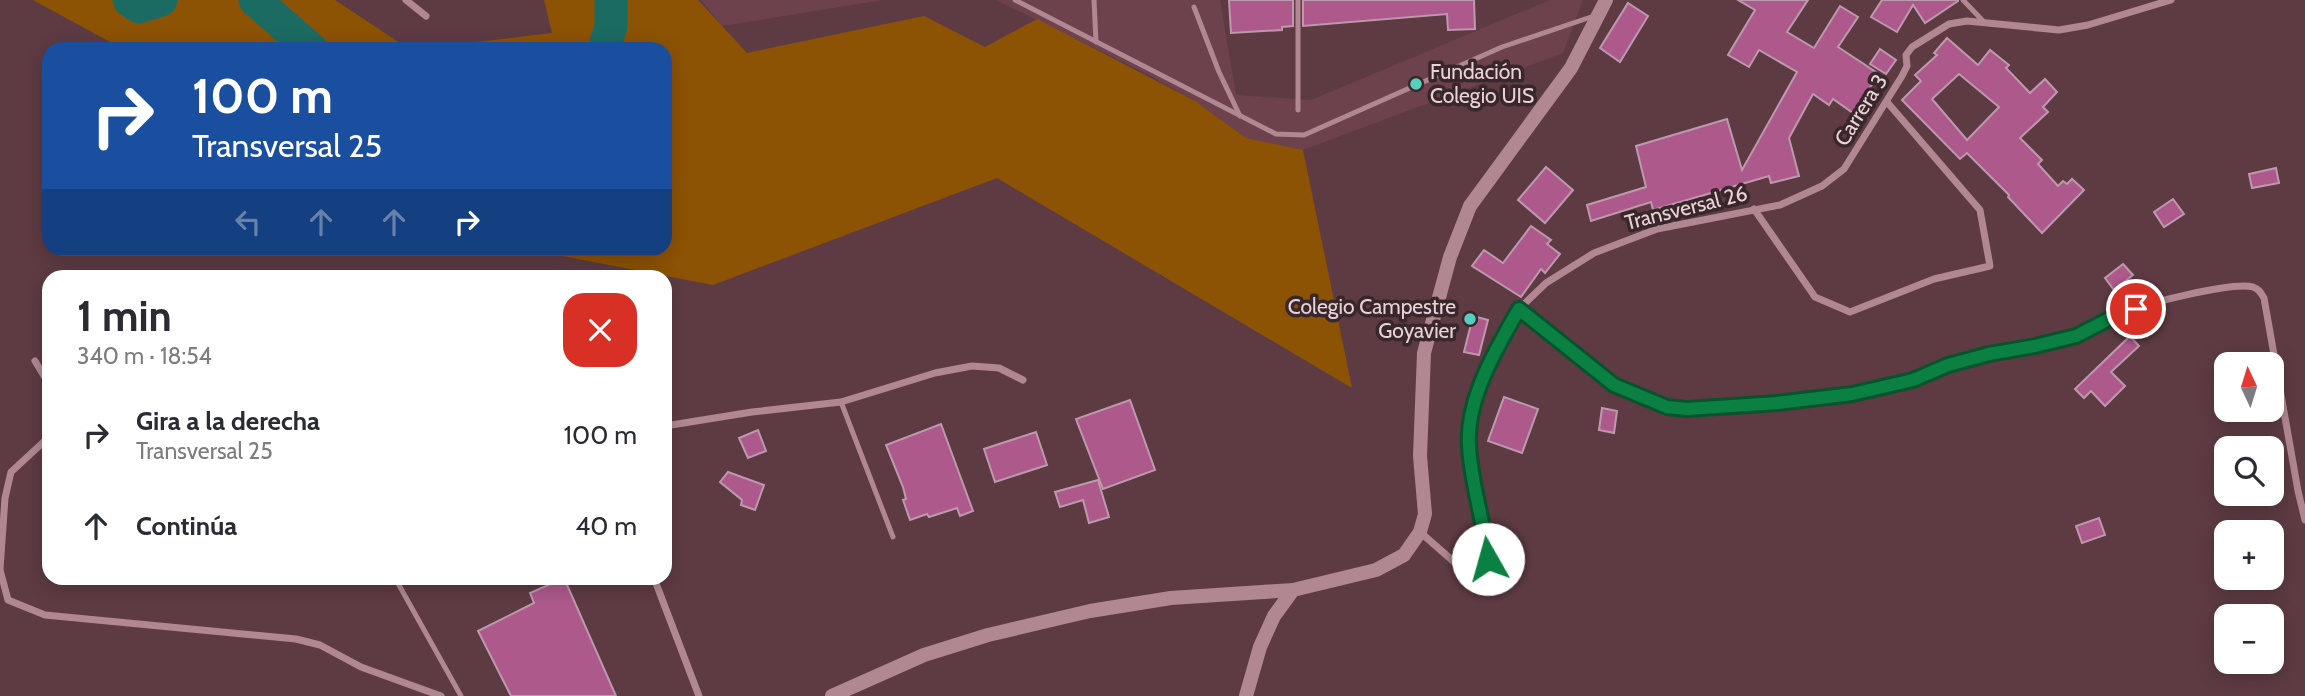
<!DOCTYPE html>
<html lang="es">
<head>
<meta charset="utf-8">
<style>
	:root { --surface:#fff; --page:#f7f7f7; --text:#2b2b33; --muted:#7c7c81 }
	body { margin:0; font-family:Cabin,sans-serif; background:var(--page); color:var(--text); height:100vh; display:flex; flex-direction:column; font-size:26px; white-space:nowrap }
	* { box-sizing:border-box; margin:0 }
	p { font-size:23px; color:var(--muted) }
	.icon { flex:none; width:38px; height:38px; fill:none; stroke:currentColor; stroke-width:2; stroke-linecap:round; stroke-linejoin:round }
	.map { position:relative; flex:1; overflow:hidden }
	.drawer { position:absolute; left:42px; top:270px; width:630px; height:315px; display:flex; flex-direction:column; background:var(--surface); border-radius:21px; box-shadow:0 4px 18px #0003 }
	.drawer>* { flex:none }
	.hud { position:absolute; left:42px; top:42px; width:630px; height:214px; border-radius:21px; box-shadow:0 4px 18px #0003; background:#1a4fa0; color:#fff; overflow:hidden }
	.needle { width:46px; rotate:356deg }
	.fabs { position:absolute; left:2214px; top:352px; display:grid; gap:14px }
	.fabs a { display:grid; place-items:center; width:70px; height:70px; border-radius:14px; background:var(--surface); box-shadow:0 4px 18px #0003; font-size:35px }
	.pin { position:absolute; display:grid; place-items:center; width:60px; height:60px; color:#fff; margin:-30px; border:4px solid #fff; border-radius:50%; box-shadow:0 2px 7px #0007 }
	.me { position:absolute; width:77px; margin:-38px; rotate:353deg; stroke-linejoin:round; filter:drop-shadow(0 0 5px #0008) }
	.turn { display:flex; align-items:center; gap:24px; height:147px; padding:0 35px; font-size:32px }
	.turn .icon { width:91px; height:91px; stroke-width:2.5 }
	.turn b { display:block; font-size:49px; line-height:60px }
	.lanes { display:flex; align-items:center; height:66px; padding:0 35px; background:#0003; justify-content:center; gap:35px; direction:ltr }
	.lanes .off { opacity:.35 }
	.round { display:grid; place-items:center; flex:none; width:74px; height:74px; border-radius:21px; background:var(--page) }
	.head { display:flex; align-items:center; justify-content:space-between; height:119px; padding:0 35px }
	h1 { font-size:42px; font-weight:700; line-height:52px }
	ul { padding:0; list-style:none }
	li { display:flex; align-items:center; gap:21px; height:91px; padding:0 35px }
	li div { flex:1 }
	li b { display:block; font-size:26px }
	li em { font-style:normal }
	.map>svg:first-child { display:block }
</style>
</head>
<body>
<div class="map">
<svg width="2305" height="696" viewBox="0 0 2305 696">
	<rect width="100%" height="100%" fill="#5e3b43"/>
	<g fill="#6d424d">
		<polygon points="701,0 883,0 722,26"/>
		<polygon points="996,0 1220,0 1236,95 1311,100 1550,0 1583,0 1563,53 1303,150 1246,138 1195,101 1145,73"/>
	</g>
	<g fill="#8d5305">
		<polygon points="33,0 335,0 409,49 123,49"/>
		<polygon points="544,0 698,0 747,53 924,16 985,47 1037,19 1195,101 1246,138 1303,150 1352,388 997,178 713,285 526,249 665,248 665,49 419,49 552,33"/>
	</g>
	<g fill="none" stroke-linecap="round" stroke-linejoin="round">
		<g stroke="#1c6b62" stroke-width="33">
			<polyline points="129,0 139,7 161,0"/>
			<polyline points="255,0 311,49"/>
			<polyline points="604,49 611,26 611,0"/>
		</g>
	</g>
	<g fill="#ad598c" stroke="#be99ad" stroke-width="2" fill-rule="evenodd">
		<polygon points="1229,0 1293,0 1293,26 1282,27 1282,30 1231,33"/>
		<polygon points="1303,0 1474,0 1475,29 1448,30 1447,14 1303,26"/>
		<polygon points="1738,0 1808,0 1787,32 1814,48 1840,6 1858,17 1838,47 1879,74 1853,113 1833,99 1829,105 1813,94 1789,138 1799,176 1771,183 1769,176 1653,210 1651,202 1591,221 1587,205 1646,187 1636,146 1727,119 1742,170 1797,72 1759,50 1749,67 1728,55 1755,10"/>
		<polygon points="1882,0 1958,0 1958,1 1925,23 1913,5 1897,32 1871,17"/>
		<polygon points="1628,3 1648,16 1620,62 1600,48"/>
		<path d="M1947 38 1978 65 1990 50 2009 65 2006 68 2030 93 2045 79 2057 92 2043 107 2048 112 2020 138 2042 160 2038 164 2058 186 2063 181 2067 184 2072 179 2084 190 2042 233 2008 197 2009 195 1967 153 1960 159 1902 100 1921 81 1915 75 1937 55 1934 53ZM1959 74 1999 107 1967 140 1932 99Z"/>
		<polygon points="1880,49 1896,60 1886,74 1870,64"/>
		<polygon points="1546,167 1573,190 1545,223 1518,200"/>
		<polygon points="2276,168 2279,183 2252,188 2249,174"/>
		<polygon points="2173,199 2184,214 2164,227 2154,212"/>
		<polygon points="1531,226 1551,240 1547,244 1560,254 1545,273 1541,269 1521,297 1472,266 1484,250 1503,263"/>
		<polygon points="2123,264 2133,275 2114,290 2105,278"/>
		<polygon points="1473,316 1488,320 1479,355 1464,352"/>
		<polygon points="2130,336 2139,346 2111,372 2125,386 2105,406 2091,391 2084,398 2075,389"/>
		<polygon points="1504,397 1538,409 1522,453 1488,441"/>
		<polygon points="1130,400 1155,470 1103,489 1076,419"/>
		<polygon points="1602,408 1617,411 1614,433 1599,430"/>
		<polygon points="941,424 973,511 960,516 957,508 929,517 927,514 910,520 903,500 906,499 903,487 886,445"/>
		<polygon points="758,430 766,451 748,458 739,438"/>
		<polygon points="1036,432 1047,465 995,482 984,449"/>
		<polygon points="728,472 764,485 755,510 741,505 742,500 720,482"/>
		<polygon points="1098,480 1109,517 1089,523 1083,500 1060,507 1055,492"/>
		<polygon points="2099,518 2105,535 2082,543 2076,526"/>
		<polygon points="564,578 616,696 511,696 478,631 534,603 530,593"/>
	</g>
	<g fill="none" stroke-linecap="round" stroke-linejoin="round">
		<g stroke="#b18891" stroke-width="5">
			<polyline points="1015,0 1276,134 1304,135 1502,47 1594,16"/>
			<polyline points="1094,0 1096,42"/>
			<polyline points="1298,0 1298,110"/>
			<polyline points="1963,0 1984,22"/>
			<polyline points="1194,7 1219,72 1240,116"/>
			<polyline points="841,402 893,537"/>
			<polyline points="395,578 461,696"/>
		</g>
		<g stroke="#b18891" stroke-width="7">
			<polyline points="406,0 426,16"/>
			<polyline points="1754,209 1815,297 1850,312 1934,279 1990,266 1980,210 1887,102"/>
			<path d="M1519 309C1562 344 1613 396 1668 407 1692 412 1718 408 1742 406 1798 402 1860 398 1914 380 1939 371 1963 360 1989 354 2018 347 2049 346 2077 335 2091 329 2105 320 2119 314 2140 305 2233 281 2253 287 2259 289 2261 293 2264 298L2298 491 2305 520"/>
			<polyline points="35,361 49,384"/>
			<polyline points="665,426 752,412 841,402 935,373 972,366 999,368 1023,380"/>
			<polyline points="1420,532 1461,568 1470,571 1481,569 1488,559 1469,444 1472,413 1503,338 1519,309 1546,283 1594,253 1657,229 1780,205 1822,186 1844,169 1902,76 1907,66 1906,55 1912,47 1949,24 1967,21 2059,30 2088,25 2171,0"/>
			<polyline points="0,569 5,498 11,472 49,437"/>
			<polyline points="0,570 8,600 45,615 296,639 320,645 361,667 441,696"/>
			<polyline points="654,578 699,696"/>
		</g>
		<g stroke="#b18891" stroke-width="14">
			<polyline points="832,696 924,655 988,635 1090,611 1171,598 1293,590 1376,570 1404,555 1420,532 1425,514 1420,456 1424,353 1450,257 1470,206 1571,68 1606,0"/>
			<polyline points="1246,696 1260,647 1274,616 1293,590"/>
		</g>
	</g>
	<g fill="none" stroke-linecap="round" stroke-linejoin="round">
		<g stroke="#07532c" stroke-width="18">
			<path id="route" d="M1488 559C1484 521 1471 484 1469 446 1466 399 1496 349 1519 309L1614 385 1667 407 1687 409 1777 403 1852 394 1913 380 1948 365 1989 354 2035 346 2076 336 2121 313 2136 309"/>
		</g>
		<use href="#route" stroke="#0b8043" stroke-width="12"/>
	</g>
	<g fill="#58cebf" stroke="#38272b" stroke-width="2.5">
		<circle cx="1416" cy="84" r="7"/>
		<circle cx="1470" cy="319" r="7"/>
	</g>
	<g text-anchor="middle" stroke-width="7" stroke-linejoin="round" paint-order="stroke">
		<g font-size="21" fill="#e9d3d7" stroke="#38272b" text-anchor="start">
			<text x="1430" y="79">Fundación<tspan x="1430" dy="24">Colegio UIS</tspan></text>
			<text x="1456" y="314" text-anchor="end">Colegio Campestre<tspan x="1456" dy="24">Goyavier</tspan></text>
		</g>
		<g font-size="21" fill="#e9d3d7" stroke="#38272b">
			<text transform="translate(1861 110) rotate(-58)" y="7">Carrera 3</text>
			<text transform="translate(1686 208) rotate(-14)" y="7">Transversal 26</text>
		</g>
	</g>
</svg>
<div class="fabs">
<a><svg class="needle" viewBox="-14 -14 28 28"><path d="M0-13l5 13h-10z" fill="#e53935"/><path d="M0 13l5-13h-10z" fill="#7c7c81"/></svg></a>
<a><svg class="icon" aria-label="search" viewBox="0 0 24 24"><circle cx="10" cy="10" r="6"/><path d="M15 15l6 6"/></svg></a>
<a>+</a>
<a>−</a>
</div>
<div class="pin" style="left:2136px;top:309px;background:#d93025"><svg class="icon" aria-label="arrive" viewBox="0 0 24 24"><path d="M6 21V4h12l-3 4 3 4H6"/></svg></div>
<svg class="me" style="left:1488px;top:559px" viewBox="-20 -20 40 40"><circle r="19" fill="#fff"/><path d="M0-13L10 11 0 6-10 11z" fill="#0b8043"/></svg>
<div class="hud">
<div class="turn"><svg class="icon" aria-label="right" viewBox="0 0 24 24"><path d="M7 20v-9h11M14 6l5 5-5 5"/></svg><div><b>100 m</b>Transversal 25</div></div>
<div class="lanes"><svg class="icon off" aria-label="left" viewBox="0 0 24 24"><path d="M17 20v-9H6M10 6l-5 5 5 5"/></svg><svg class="icon off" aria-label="ahead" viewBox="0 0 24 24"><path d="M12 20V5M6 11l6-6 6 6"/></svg><svg class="icon off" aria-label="ahead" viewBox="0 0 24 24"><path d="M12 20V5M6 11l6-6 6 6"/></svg><svg class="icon" aria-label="right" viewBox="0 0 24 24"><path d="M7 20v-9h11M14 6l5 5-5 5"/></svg></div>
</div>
<section class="drawer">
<div class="head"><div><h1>1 min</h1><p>340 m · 18:54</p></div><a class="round" style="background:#d93025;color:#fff"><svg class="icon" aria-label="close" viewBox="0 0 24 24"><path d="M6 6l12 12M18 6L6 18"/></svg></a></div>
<ul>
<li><svg class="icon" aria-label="right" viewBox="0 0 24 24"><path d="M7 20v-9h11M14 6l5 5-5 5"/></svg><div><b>Gira a la derecha</b><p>Transversal 25</p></div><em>100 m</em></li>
<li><svg class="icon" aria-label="ahead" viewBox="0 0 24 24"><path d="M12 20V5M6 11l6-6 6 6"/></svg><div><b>Continúa</b></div><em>40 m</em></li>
</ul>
</section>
</div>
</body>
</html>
